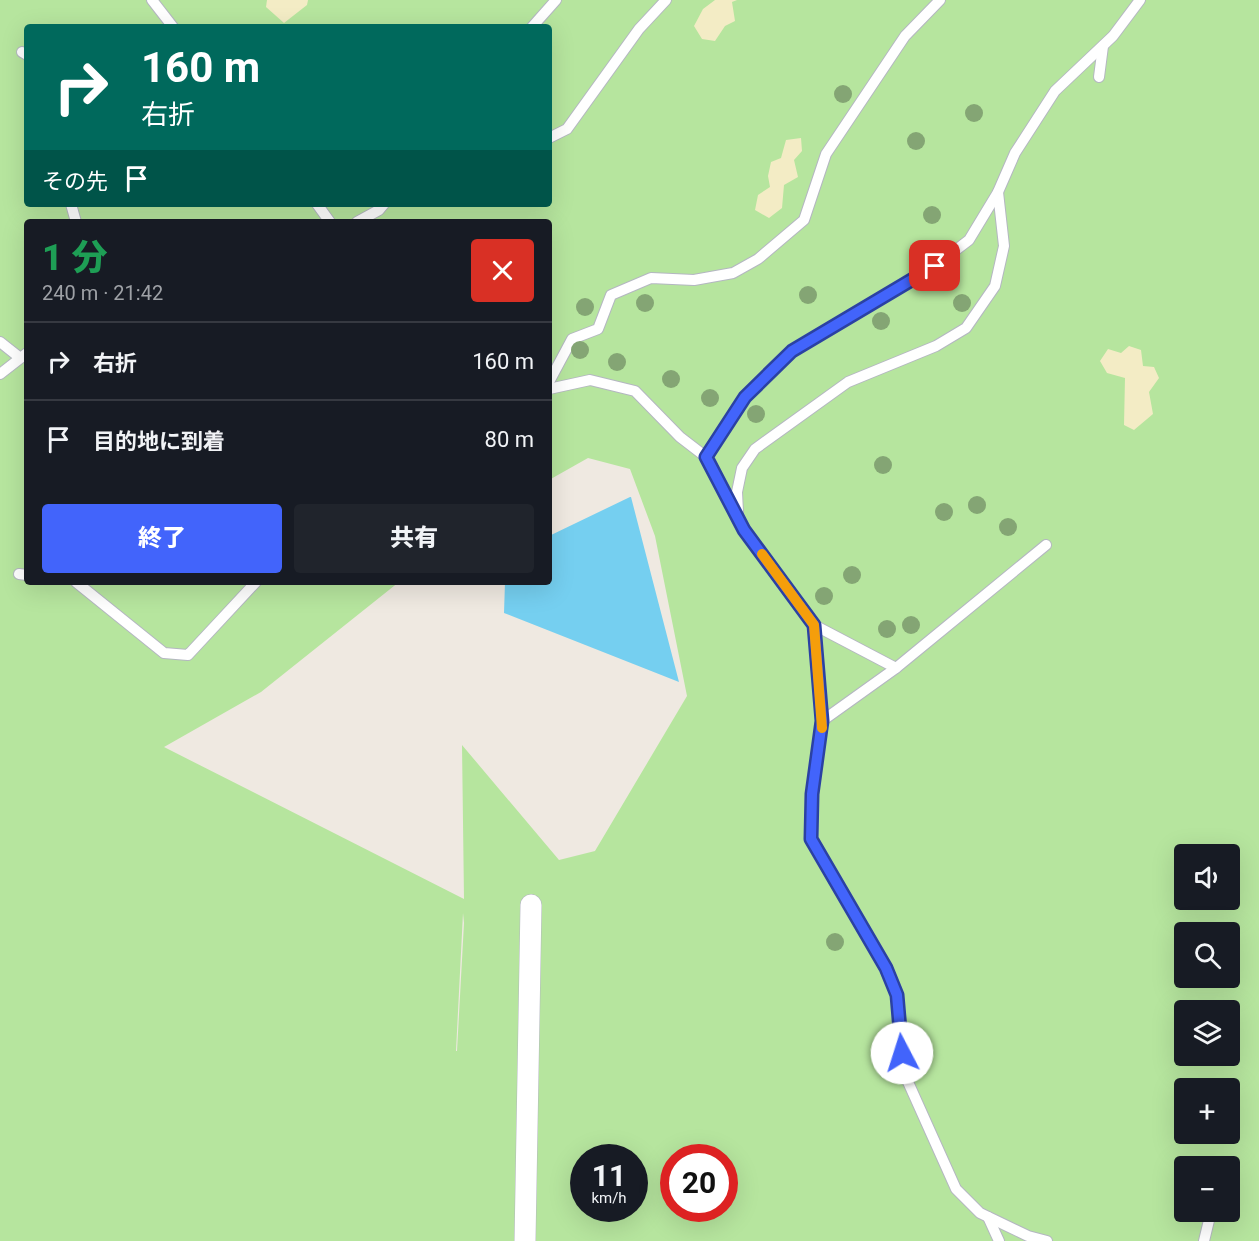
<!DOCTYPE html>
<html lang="ja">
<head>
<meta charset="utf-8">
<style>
	:root { --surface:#171b24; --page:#20242c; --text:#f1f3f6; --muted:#9ea1a6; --line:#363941; --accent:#4264fb }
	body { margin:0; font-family:Roboto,"Noto Sans JP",sans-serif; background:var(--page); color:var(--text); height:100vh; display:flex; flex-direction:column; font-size:22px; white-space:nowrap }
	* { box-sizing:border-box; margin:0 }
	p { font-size:20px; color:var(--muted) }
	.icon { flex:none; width:33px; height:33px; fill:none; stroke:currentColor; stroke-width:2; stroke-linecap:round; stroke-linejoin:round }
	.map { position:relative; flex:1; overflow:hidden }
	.drawer { position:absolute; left:24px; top:219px; width:528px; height:366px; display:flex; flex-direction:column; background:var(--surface); border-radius:6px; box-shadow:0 6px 24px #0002 }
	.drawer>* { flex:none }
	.banner { position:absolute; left:24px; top:24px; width:528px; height:183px; border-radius:6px; box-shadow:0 6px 24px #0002; background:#00695c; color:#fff; overflow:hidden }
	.controls { position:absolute; left:1174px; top:844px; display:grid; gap:12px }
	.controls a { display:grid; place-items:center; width:66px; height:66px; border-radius:6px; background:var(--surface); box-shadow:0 6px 24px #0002; font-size:30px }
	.speed { position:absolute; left:570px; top:1144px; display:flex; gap:12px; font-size:30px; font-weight:700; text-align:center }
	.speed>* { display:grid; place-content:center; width:78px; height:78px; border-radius:50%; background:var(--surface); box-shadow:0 6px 24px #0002; line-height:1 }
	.speed small { font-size:15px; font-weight:400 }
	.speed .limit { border:9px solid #d22; background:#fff; color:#111 }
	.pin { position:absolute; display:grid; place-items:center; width:51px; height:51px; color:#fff; margin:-26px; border-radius:12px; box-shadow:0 3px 9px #0006 }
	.me { position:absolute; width:66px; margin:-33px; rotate:355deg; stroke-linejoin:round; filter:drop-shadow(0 0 4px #0008) }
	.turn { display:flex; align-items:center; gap:21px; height:126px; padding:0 18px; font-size:27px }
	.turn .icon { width:78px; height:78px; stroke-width:2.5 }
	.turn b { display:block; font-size:42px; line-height:51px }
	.then { display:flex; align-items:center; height:57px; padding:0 18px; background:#0003; gap:12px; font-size:22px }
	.round { display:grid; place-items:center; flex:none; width:63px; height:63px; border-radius:6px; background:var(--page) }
	.overview { display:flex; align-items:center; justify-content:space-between; height:102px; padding:0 18px }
	h1 { font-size:36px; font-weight:800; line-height:45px; color:#1e9e55 }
	.cta { display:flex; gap:12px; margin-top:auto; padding:12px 18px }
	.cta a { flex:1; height:69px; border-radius:6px; background:var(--accent); color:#fff; font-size:24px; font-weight:800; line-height:69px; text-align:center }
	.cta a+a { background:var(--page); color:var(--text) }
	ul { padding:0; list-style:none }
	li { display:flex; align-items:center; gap:18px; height:78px; padding:0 18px; border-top:2px solid var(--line) }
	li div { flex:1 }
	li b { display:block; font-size:22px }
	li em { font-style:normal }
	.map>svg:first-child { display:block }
</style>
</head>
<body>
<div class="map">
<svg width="1259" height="1241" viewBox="0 0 1259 1241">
	<rect width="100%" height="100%" fill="#efe9e1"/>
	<path fill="#b6e59e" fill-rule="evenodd" d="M0 0H1259V1241H0ZM27 27H549V204H27ZM27 222H549V480L588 458 630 469 655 536 687 696 595 851 559 860 462 745 464 899 164 747 261 692 399 582H27ZM1185 855H1230V900H1185ZM463 913 464 923 457 1051H456ZM1185 933H1230V978H1185ZM1185 1011H1230V1056H1185ZM1185 1089H1230V1134H1185ZM584 1158H634V1209H584ZM674 1158H724V1209H674ZM1185 1167H1230V1212H1185Z"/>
	<g fill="#f3ecc5">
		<polygon points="267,0 308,0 307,5 284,23 266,7"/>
		<polygon points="715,0 737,0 732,2 735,21 725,26 715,41 702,39 694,26 703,9"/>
		<polygon points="801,138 802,151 794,160 798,177 784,185 782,208 769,218 755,210 758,195 770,187 768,176 771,162 781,158 786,140"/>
		<polygon points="1129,346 1141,350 1143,366 1154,367 1159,378 1149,392 1153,414 1134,430 1124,425 1125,378 1107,373 1100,361 1108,349 1121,353"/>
	</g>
	<polygon fill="#75cff0" points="630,497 631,497 679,682 504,613 505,582 549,582 549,536"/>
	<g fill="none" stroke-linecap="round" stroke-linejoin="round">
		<g stroke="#b4b7c1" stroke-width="12">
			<g id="service">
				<polyline points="152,0 173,27"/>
				<polyline points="532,27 556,0"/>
				<polyline points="22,52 27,55"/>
				<polyline points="1099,77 1103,46"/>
				<polyline points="549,138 567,129 639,29 666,0"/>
				<polyline points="71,204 76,222"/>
				<polyline points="317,204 330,222"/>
				<polyline points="357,222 379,210 384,204"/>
				<polyline points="0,342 19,357"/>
				<polyline points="0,374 27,353"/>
				<polyline points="549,382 572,339 598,329 611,295 651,278 694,280 733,273 758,259 804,220 826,154 905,36 940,0"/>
				<polyline points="549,389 590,380 635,391 680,437 706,457 744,530 814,625 822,721 812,794 811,839 886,968 897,995 904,1073 956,1189 980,1213 1028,1236 1047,1241"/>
				<polyline points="706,457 745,397 792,351 935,266 969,240 998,192 1015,153 1055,91 1113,36 1140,0"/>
				<polyline points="738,512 737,492 742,468 755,449 848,382 936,346 966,328 995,286 1004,246 998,192"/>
				<polyline points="19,574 27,575"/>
				<polyline points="76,582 164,653 188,655 256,582"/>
				<polyline points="814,625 896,668"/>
				<polyline points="822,721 896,668 1046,545"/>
				<polyline points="988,1217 999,1241"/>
				<polyline points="1204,1241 1211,1212"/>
			</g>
		</g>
		<g stroke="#b4b7c1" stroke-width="22">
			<polyline id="minor" points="525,1241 531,905"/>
		</g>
		<use href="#service" stroke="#fff" stroke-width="10"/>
		<use href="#minor" stroke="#fff" stroke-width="21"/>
	</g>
	<g fill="#84a574">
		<circle cx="843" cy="94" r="9"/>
		<circle cx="974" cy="113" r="9"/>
		<circle cx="916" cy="141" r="9"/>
		<circle cx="932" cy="215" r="9"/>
		<circle cx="808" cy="295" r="9"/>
		<circle cx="645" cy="303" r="9"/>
		<circle cx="962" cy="303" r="9"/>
		<circle cx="585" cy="307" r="9"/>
		<circle cx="881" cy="321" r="9"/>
		<circle cx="580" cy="350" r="9"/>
		<circle cx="617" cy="362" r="9"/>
		<circle cx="671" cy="379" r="9"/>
		<circle cx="710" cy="398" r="9"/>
		<circle cx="756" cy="414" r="9"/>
		<circle cx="883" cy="465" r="9"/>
		<circle cx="977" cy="505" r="9"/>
		<circle cx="944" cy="512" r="9"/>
		<circle cx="1008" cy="527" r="9"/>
		<circle cx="852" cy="575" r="9"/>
		<circle cx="824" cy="596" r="9"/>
		<circle cx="911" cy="625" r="9"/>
		<circle cx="887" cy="629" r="9"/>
		<circle cx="835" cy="942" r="9"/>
	</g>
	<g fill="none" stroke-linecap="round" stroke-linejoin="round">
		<g stroke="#2b41a3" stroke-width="15">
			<polyline id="route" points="902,1053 897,995 886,968 811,839 812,794 822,721 814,625 744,530 706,457 745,397 792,351 935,266"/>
		</g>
		<use href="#route" stroke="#4264fb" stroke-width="10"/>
		<polyline stroke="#f59e0b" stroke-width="10" points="762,554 814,625 822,728"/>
	</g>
</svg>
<div class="controls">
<a><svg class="icon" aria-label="sound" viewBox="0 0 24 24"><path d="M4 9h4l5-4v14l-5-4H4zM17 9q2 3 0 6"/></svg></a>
<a><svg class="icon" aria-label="search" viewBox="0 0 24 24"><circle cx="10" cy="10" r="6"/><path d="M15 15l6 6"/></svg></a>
<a><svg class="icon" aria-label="layers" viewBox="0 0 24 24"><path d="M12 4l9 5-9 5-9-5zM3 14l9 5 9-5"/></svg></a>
<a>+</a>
<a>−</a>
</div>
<div class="speed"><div>11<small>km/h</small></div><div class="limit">20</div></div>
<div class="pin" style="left:935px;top:266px;background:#d93025"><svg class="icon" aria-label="arrive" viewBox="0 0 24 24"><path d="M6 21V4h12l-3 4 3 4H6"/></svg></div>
<svg class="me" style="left:902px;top:1053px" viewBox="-20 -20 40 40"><circle r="19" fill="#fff"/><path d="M0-13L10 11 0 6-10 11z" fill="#4264fb"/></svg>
<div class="banner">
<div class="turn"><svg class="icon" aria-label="right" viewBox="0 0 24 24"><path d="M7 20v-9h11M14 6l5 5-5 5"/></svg><div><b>160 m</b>右折</div></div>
<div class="then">その先<svg class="icon" aria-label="arrive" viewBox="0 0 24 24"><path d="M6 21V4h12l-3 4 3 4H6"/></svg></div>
</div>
<section class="drawer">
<div class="overview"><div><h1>1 分</h1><p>240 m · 21:42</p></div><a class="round" style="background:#d93025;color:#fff"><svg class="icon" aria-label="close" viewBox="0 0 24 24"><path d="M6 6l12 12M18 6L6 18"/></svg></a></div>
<ul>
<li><svg class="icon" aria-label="right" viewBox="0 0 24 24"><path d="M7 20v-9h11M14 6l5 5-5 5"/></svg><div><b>右折</b></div><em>160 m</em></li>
<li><svg class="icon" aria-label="arrive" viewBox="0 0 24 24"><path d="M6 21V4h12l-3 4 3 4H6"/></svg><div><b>目的地に到着</b></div><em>80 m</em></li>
</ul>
<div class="cta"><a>終了</a><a>共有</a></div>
</section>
</div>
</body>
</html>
